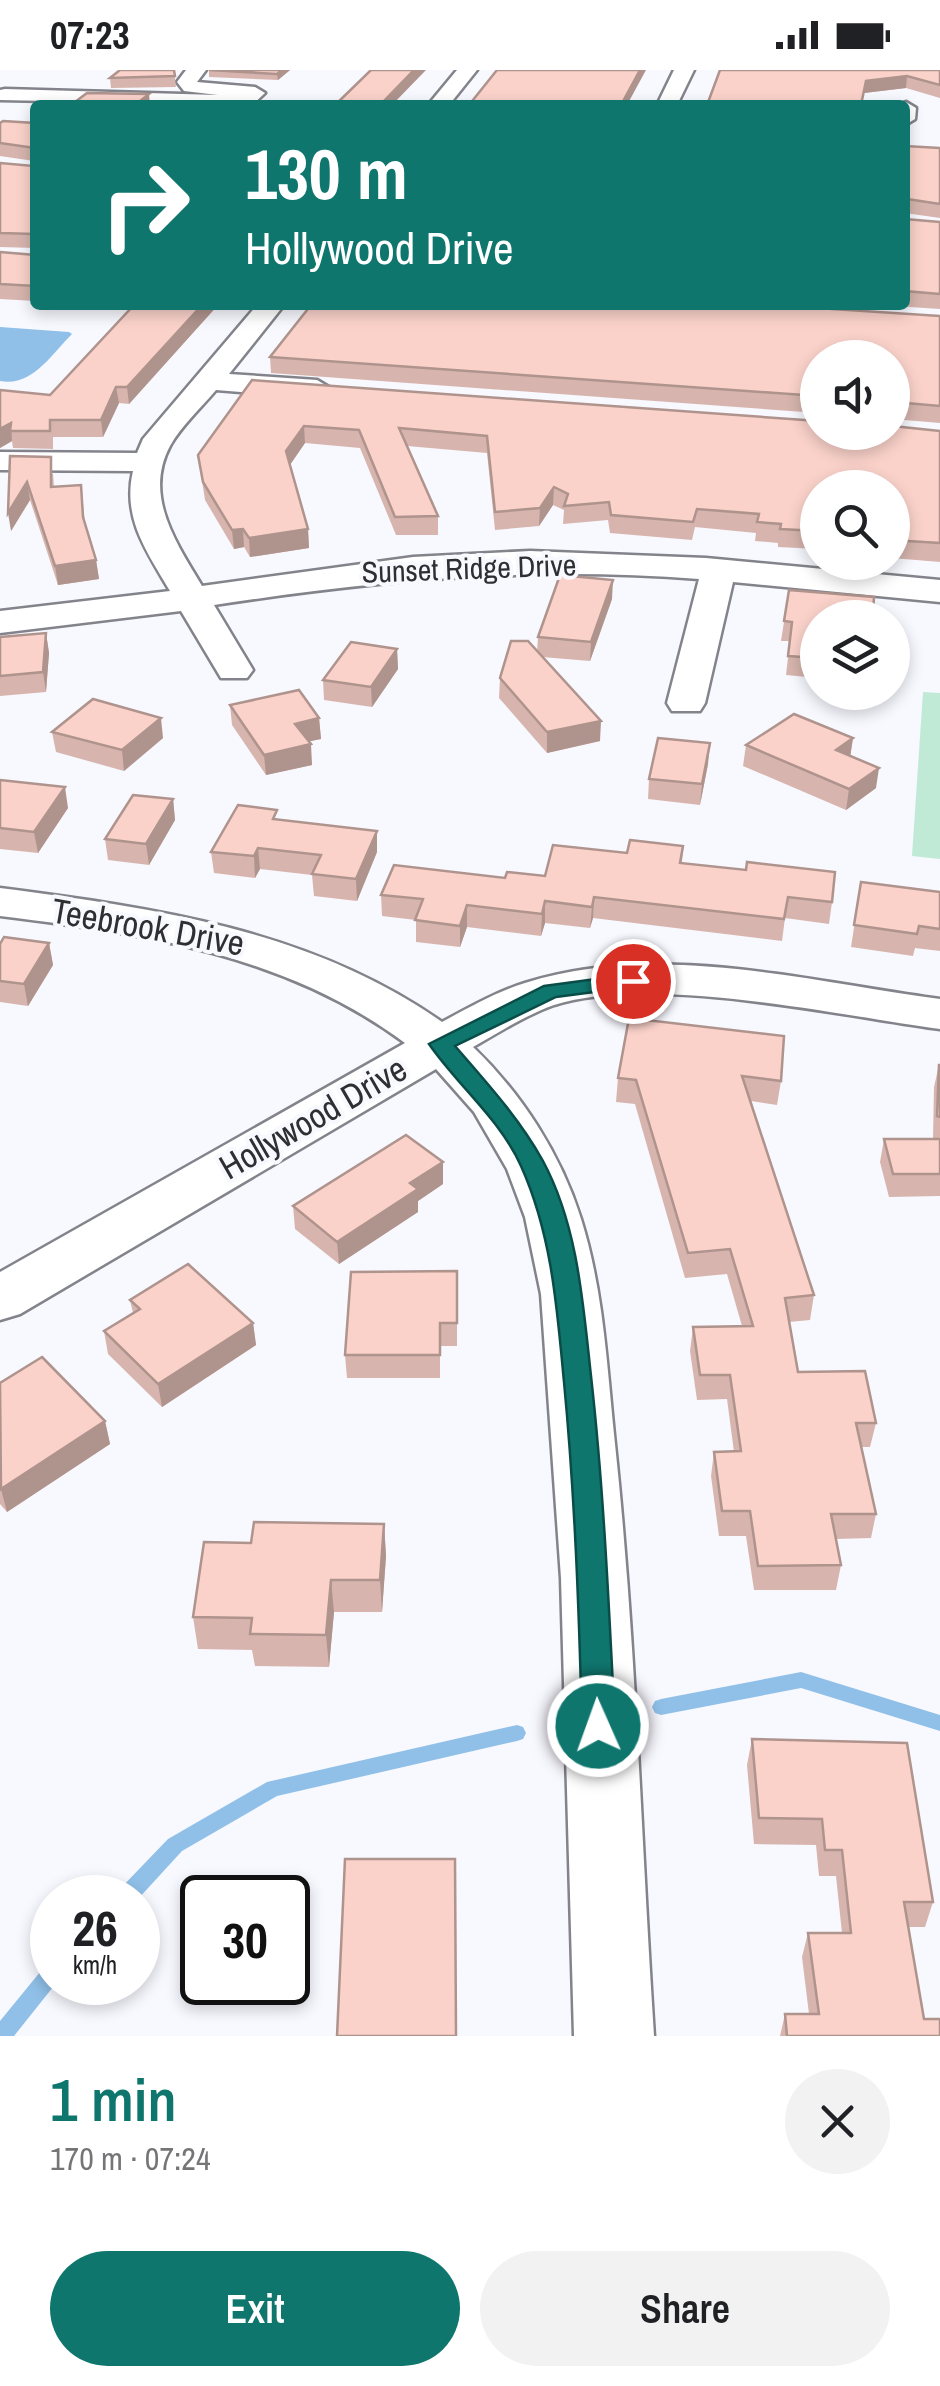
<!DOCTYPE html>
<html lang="en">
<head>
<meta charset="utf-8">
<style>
	:root { --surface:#fff; --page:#f2f2f2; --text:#202124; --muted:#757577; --accent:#0f766e }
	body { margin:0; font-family:"Archivo Narrow",sans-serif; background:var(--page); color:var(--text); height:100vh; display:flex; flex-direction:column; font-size:38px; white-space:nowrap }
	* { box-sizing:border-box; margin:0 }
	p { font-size:32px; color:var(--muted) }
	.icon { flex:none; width:55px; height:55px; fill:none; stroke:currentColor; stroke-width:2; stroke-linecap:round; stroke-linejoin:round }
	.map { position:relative; height:1966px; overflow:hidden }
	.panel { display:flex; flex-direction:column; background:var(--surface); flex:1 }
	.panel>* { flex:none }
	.top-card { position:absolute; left:30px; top:30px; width:880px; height:210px; border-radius:10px; box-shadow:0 5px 15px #0003; background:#0f766e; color:#fff; overflow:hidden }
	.buttons { position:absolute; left:800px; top:270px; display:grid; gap:20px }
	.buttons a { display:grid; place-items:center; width:110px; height:110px; border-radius:50%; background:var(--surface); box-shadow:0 5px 15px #0003; font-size:50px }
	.speed { position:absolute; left:30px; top:1805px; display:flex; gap:20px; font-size:50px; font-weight:700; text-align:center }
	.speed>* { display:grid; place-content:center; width:130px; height:130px; border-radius:50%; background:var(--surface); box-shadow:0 5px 15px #0003; line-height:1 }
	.speed small { font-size:25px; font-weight:400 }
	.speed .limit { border:5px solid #111; border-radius:15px; background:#fff; color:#111 }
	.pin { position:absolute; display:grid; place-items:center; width:85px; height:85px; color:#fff; margin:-42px; border:5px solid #fff; border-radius:50%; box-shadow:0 2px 10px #0007 }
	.me { position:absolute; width:110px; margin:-55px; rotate:358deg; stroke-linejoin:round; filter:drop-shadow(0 0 8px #0008) }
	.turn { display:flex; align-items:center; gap:35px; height:210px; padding:0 50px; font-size:45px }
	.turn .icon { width:130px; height:130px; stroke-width:2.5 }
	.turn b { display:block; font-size:70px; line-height:85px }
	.round { display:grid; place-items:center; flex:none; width:105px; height:105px; border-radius:52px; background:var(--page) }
	.overview { display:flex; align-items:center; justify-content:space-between; height:170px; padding:0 50px }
	h1 { font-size:60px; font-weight:600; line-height:75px; color:var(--accent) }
	.cta { display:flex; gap:20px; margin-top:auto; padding:20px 50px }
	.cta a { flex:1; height:115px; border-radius:60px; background:var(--accent); color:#fff; font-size:40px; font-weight:600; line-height:115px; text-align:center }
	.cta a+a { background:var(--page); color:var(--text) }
	.status { display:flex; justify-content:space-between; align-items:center; height:70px; padding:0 50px; background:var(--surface); direction:ltr }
	.status svg { height:28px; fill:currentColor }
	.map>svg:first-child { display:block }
</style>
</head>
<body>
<div class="status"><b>07:23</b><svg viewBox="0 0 49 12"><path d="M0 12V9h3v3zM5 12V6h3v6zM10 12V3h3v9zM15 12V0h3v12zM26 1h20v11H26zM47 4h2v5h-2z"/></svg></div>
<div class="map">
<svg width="940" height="1966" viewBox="0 0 940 1966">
	<rect width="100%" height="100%" fill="#f8f8ff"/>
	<polygon fill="#c0ead6" points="923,622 940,623 940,789 912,786"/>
	<path fill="#90c0e8" d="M0 257 69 262 72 264C51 285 32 317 0 311Z"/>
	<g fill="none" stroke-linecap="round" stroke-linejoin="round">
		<g fill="#90c0e8" fill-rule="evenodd">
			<polygon points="801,1602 940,1645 940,1661 801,1618 661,1645 655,1643 652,1637 655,1631 661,1629"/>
			<polygon points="517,1655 523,1657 526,1663 523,1669 517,1671 277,1726 182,1781 138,1829 116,1828 118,1821 168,1769 267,1712"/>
			<polygon points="52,1893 52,1912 57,1912 14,1966 0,1966 0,1951 45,1896"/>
		</g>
		<g stroke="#83838b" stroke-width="5">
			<g id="minor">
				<polygon points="186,0 206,0 197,12 255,17 265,23 252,35 0,30 0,20 5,19 218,25 184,21 177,12"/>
				<polygon points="457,0 477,0 449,35 428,35"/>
				<polygon points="674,0 694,0 677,35 657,35"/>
				<polygon points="906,32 916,38 915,49 905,55 905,35 898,35"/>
				<path d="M257 235H284L229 304 317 310 332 319 317 328 216 320C201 338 181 356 170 376 143 426 177 474 202 516L413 487 530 481 706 488 940 510V532L733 512 705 633 700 641H672L667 633 699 509C531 496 379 510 214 535L253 600 247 608H221L181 541 0 563V541L170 521C147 482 122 448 133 401L0 400V382L137 383 143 369Z"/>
				<path d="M0 818C155 838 312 860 442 952 468 938 496 922 525 913 656 871 807 911 940 929V959C836 945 652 904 554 935 526 945 499 962 473 977 522 1024 561 1085 581 1149 604 1222 607 1299 615 1374 636 1571 641 1769 654 1966H574L561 1508 541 1224 525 1147 507 1099 474 1042 436 999 20 1244 0 1250V1202L405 973C285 884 145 864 0 846Z"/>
			</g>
		</g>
		<use href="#minor" fill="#fff" fill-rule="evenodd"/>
	</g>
	<g fill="#d7b5ae">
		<polygon points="174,0 176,17 111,18 110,8"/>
		<polygon points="209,0 290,0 278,10 209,7"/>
		<polygon points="940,0 940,28 906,18 864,23 862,35 707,35"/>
		<polygon points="0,53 35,53 35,178 0,177 0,93 33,96 34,91 0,86 0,88"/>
		<polygon points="905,76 940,78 940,148 905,143"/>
		<polygon points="905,149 940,152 940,239 879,235 905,235"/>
		<polygon points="0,182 35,185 35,231 0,229"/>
		<polygon points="103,235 218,235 129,334 119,333 103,367 53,367 53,379 13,378 12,371 0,378 0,320 50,325 132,237"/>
		<polygon points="940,246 940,353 892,349 892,288 818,288 818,343 271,303 270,287"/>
		<polygon points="252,310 940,361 940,492 892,488 892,418 818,418 818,479 778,477 778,473 755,471 756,463 695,457 692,470 610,463 608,450 563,454 564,440 553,435 539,456 495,460 487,383 407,376 438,446 438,465 396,465 360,378 305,373 290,395 308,459 309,478 250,487 244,477 234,479 205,430 198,385"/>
		<polygon points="10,386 53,404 54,417 81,415 85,453 96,490 99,509 58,515 30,430 11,461"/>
		<polygon points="789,520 874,527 873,543 878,543 878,548 818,548 818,608 786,605 790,571 781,571"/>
		<polygon points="612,529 590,591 542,587 600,671 547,683 499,628 500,608 537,582 538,567"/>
		<polygon points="46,563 49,583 46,622 0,626 0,567"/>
		<polygon points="397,579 398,599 372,637 324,630 323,610"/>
		<polygon points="230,635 319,648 321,669 309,671 312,695 266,705 232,655"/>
		<polygon points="52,662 163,668 124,701 56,682"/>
		<polygon points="853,668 850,686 876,718 846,740 743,696 746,675"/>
		<polygon points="708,694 700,735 648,729 649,709"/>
		<polygon points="0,710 68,738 38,783 0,779"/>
		<polygon points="173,729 175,750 149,795 108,790 105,769"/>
		<polygon points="278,750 377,782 357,831 314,826 312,805 260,799 255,808 214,803 211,782"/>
		<polygon points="683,776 682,793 832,832 829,854 785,848 782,871 593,848 590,858 545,853 541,866 467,857 460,877 416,872 416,850 382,846 381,825 505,808 545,806 627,783"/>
		<polygon points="861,812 940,822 940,881 915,878 913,886 851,877"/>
		<polygon points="49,873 53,895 28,936 0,932 0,874"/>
		<polygon points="629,948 781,1011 777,1035 751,1031 814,1225 810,1250 789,1252 798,1302 876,1353 870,1377 862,1377 876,1444 871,1468 836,1469 841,1495 836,1520 754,1520 746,1466 719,1466 711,1406 714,1382 734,1382 727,1329 697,1330 690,1281 693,1257 742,1256 727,1204 685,1208 635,1034 616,1032 618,1008"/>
		<polygon points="939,995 940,995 940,1126 889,1127 880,1092 884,1069 933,1069 934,1017"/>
		<polygon points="443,1092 443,1114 418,1131 418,1142 339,1194 295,1159 293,1136"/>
		<polygon points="457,1201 457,1276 440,1276 440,1308 347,1308 345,1285"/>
		<polygon points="130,1230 253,1253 256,1275 162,1337 108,1284 104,1261 133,1243"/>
		<polygon points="0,1313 105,1351 110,1374 7,1442 0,1434"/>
		<polygon points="384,1454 386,1486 382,1542 334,1542 329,1597 255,1596 252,1580 198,1579 193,1547 251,1473"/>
		<polygon points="752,1669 933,1832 925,1857 908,1857 924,1949 940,1966 780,1966 785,1944 809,1944 802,1887 808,1863 842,1863 836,1806 819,1806 816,1775 754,1774 747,1695"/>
	</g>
	<g fill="#af938d">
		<polygon points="282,0 290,0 278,10 277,4"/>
		<polygon points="414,0 426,0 392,35 380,35"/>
		<polygon points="640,0 646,0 627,35 621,35"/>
		<polygon points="907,6 906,18 864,23 861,35 866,11"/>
		<polygon points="149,24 150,35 135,35"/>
		<polygon points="202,235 218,235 129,334 127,317"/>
		<polygon points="116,317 119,333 103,367 101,350"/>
		<polygon points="11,353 12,371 0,378 0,359"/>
		<polygon points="304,356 305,373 287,399 286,381"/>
		<polygon points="27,412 30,430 11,461 8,443"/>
		<polygon points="554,417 553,435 539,456 540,438"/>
		<polygon points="243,459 244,477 234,479 232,460"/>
		<polygon points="308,459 309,478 250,487 249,468"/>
		<polygon points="96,490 99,509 58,515 55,496"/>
		<polygon points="613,510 612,529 590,591 591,572"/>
		<polygon points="46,563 49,583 46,622 43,602"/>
		<polygon points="397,579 398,599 372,637 371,617"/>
		<polygon points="161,648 163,668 124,701 122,680"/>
		<polygon points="319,648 321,669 297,674 295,654"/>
		<polygon points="601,651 600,671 547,683 547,662"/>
		<polygon points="853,668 850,688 836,680"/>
		<polygon points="710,673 708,694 700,735 702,714"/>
		<polygon points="311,674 312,695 266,705 264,685"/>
		<polygon points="879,698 876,718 846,740 849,719"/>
		<polygon points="65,717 68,738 38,783 34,762"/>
		<polygon points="173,729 175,750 149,795 146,774"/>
		<polygon points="377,761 377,782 357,831 356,809"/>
		<polygon points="258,778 260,799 255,808 254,786"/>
		<polygon points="594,827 593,848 590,858 592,837"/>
		<polygon points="545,831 545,853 541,866 542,844"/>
		<polygon points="467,835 467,857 460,877 460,856"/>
		<polygon points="49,873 53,895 28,936 24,914"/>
		<polygon points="443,1092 443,1114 418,1131 418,1142 339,1194 337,1172 410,1113"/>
		<polygon points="253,1253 256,1275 162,1337 158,1314"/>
		<polygon points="105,1351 110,1374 7,1442 1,1419"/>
		<polygon points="384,1454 386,1486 382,1542 380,1510"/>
		<polygon points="331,1510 334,1542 329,1597 326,1565"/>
	</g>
	<g fill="#fad2ca" stroke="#af938d" stroke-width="2.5">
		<polygon points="120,0 174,0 175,6 110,8"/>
		<polygon points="209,0 282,0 277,4"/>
		<polygon points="371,0 414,0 380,35 335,35"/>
		<polygon points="497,0 640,0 621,35 469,35"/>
		<polygon points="720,0 940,0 940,15 907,6 866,11 861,35 707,35"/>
		<polygon points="87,23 149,24 135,35 71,35"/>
		<polygon points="3,51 35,53 35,78 0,73 0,53"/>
		<polygon points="905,76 940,78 940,134 907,129 905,144"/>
		<polygon points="35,87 35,164 0,163 0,93 33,96"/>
		<polygon points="905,149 940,152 940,224 905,221"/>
		<polygon points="0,182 35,185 35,216 0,214"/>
		<polygon points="134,235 202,235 127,317 116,317 101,350 50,350 50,361 10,361 11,353 0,359 0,320 50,325"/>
		<polygon points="311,235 771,235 940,246 940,336 895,332 892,337 892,288 818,288 818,326 270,287"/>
		<polygon points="252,310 818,351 818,362 892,362 892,356 940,361 940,473 892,470 892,418 818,418 818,461 780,459 781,454 757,452 759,444 697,439 693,452 611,445 609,432 564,436 568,424 554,417 540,438 495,442 487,366 399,358 438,446 395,447 359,360 304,356 286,381 308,459 249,468 243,459 232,460 203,412 198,385"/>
		<polygon points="10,386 51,387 51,417 81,415 83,447 96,490 55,496 27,412 8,443"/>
		<polygon points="560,505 613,510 591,572 538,567"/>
		<polygon points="789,520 874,527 873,543 878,543 878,548 818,548 818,588 788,586 792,552 784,551"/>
		<polygon points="46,563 43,602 0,606 0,567"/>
		<polygon points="511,571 528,571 601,651 547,662 500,608"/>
		<polygon points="351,572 397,579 371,617 323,610"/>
		<polygon points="299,620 319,648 295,654 311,674 264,685 230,635"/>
		<polygon points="93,629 161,648 122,680 52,662"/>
		<polygon points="794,644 853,668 836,680 879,698 849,719 746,675"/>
		<polygon points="658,668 710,673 702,714 649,709"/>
		<polygon points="0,710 65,717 34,762 0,758"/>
		<polygon points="133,725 173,729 146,774 105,769"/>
		<polygon points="238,735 277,740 273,749 377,761 356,809 312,804 321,785 258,778 254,786 211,782"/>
		<polygon points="630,770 683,776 680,793 746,800 747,792 835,802 832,832 788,827 784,849 594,827 592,837 545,831 542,844 467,835 460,856 415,850 423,829 381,825 394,795 505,808 507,802 545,806 553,775 627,783"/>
		<polygon points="861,812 940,822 940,859 919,856 917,864 854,855"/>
		<polygon points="4,867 49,873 24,914 0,911 0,874"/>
		<polygon points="629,948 784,966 781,1011 742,1006 814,1225 785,1228 798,1302 865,1301 876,1353 856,1353 876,1444 831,1444 841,1495 758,1496 750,1441 722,1441 714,1382 741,1381 730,1305 700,1305 693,1257 753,1256 730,1179 688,1183 636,1010 618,1008"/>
		<polygon points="939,995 940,995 940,1047 937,1046"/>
		<polygon points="406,1065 443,1092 410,1113 418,1119 337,1172 293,1136"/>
		<polygon points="884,1069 940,1069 940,1104 893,1104"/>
		<polygon points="188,1194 253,1253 158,1314 104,1261 140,1239 130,1230"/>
		<polygon points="457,1201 457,1253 440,1253 440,1285 345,1285 351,1202"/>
		<polygon points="42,1287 105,1351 1,1419 0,1313"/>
		<polygon points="254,1452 384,1454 380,1510 331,1510 326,1565 250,1564 252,1548 193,1547 204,1472 251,1473"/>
		<polygon points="752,1669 907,1673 933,1832 904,1832 924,1949 940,1949 940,1966 787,1966 785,1944 819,1944 808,1863 851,1863 842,1780 825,1780 822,1749 759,1748"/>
		<polygon points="345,1789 455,1789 456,1966 337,1966"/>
	</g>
	<path fill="#0f766e" stroke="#0a4d48" stroke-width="2.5" d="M633 904 641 906V916L556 927 455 976C487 1013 519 1048 543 1091 578 1156 583 1234 591 1306 604 1422 609 1539 615 1656L610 1666 598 1671 587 1666 582 1656C579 1541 575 1427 564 1312 557 1238 552 1165 521 1096 500 1049 458 1016 429 974L544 916Z"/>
	<g text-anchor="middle" stroke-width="8" stroke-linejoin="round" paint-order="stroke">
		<g font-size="30" fill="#2f2f32" stroke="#f8f8ff">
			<text transform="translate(469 499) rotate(-2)" y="10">Sunset Ridge Drive</text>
		</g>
		<g font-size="35" fill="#2f2f32" stroke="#f8f8ff">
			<text transform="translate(148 857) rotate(10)" y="12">Teebrook Drive</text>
			<text transform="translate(313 1048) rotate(-30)" y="12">Hollywood Drive</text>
		</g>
	</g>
</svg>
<div class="buttons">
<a><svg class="icon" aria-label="sound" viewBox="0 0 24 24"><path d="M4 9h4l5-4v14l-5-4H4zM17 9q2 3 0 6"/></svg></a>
<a><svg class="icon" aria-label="search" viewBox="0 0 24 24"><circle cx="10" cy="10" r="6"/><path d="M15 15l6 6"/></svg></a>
<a><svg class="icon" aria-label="layers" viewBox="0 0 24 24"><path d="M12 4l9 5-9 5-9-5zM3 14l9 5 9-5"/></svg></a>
</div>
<div class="speed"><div>26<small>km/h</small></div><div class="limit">30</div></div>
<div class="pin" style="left:633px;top:911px;background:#d93025"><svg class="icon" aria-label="arrive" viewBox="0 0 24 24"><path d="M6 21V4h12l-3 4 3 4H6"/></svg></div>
<svg class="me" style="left:598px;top:1656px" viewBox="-20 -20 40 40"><circle r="17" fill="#0f766e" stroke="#fff" stroke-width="3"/><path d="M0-11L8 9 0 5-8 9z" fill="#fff"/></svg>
<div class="top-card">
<div class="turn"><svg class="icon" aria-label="right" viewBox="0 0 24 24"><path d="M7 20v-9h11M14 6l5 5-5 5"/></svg><div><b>130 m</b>Hollywood Drive</div></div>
</div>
</div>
<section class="panel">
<div class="overview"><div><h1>1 min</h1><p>170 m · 07:24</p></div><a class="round"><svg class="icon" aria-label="close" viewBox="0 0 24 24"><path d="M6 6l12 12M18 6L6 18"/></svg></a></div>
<div class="cta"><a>Exit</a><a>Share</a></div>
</section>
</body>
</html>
